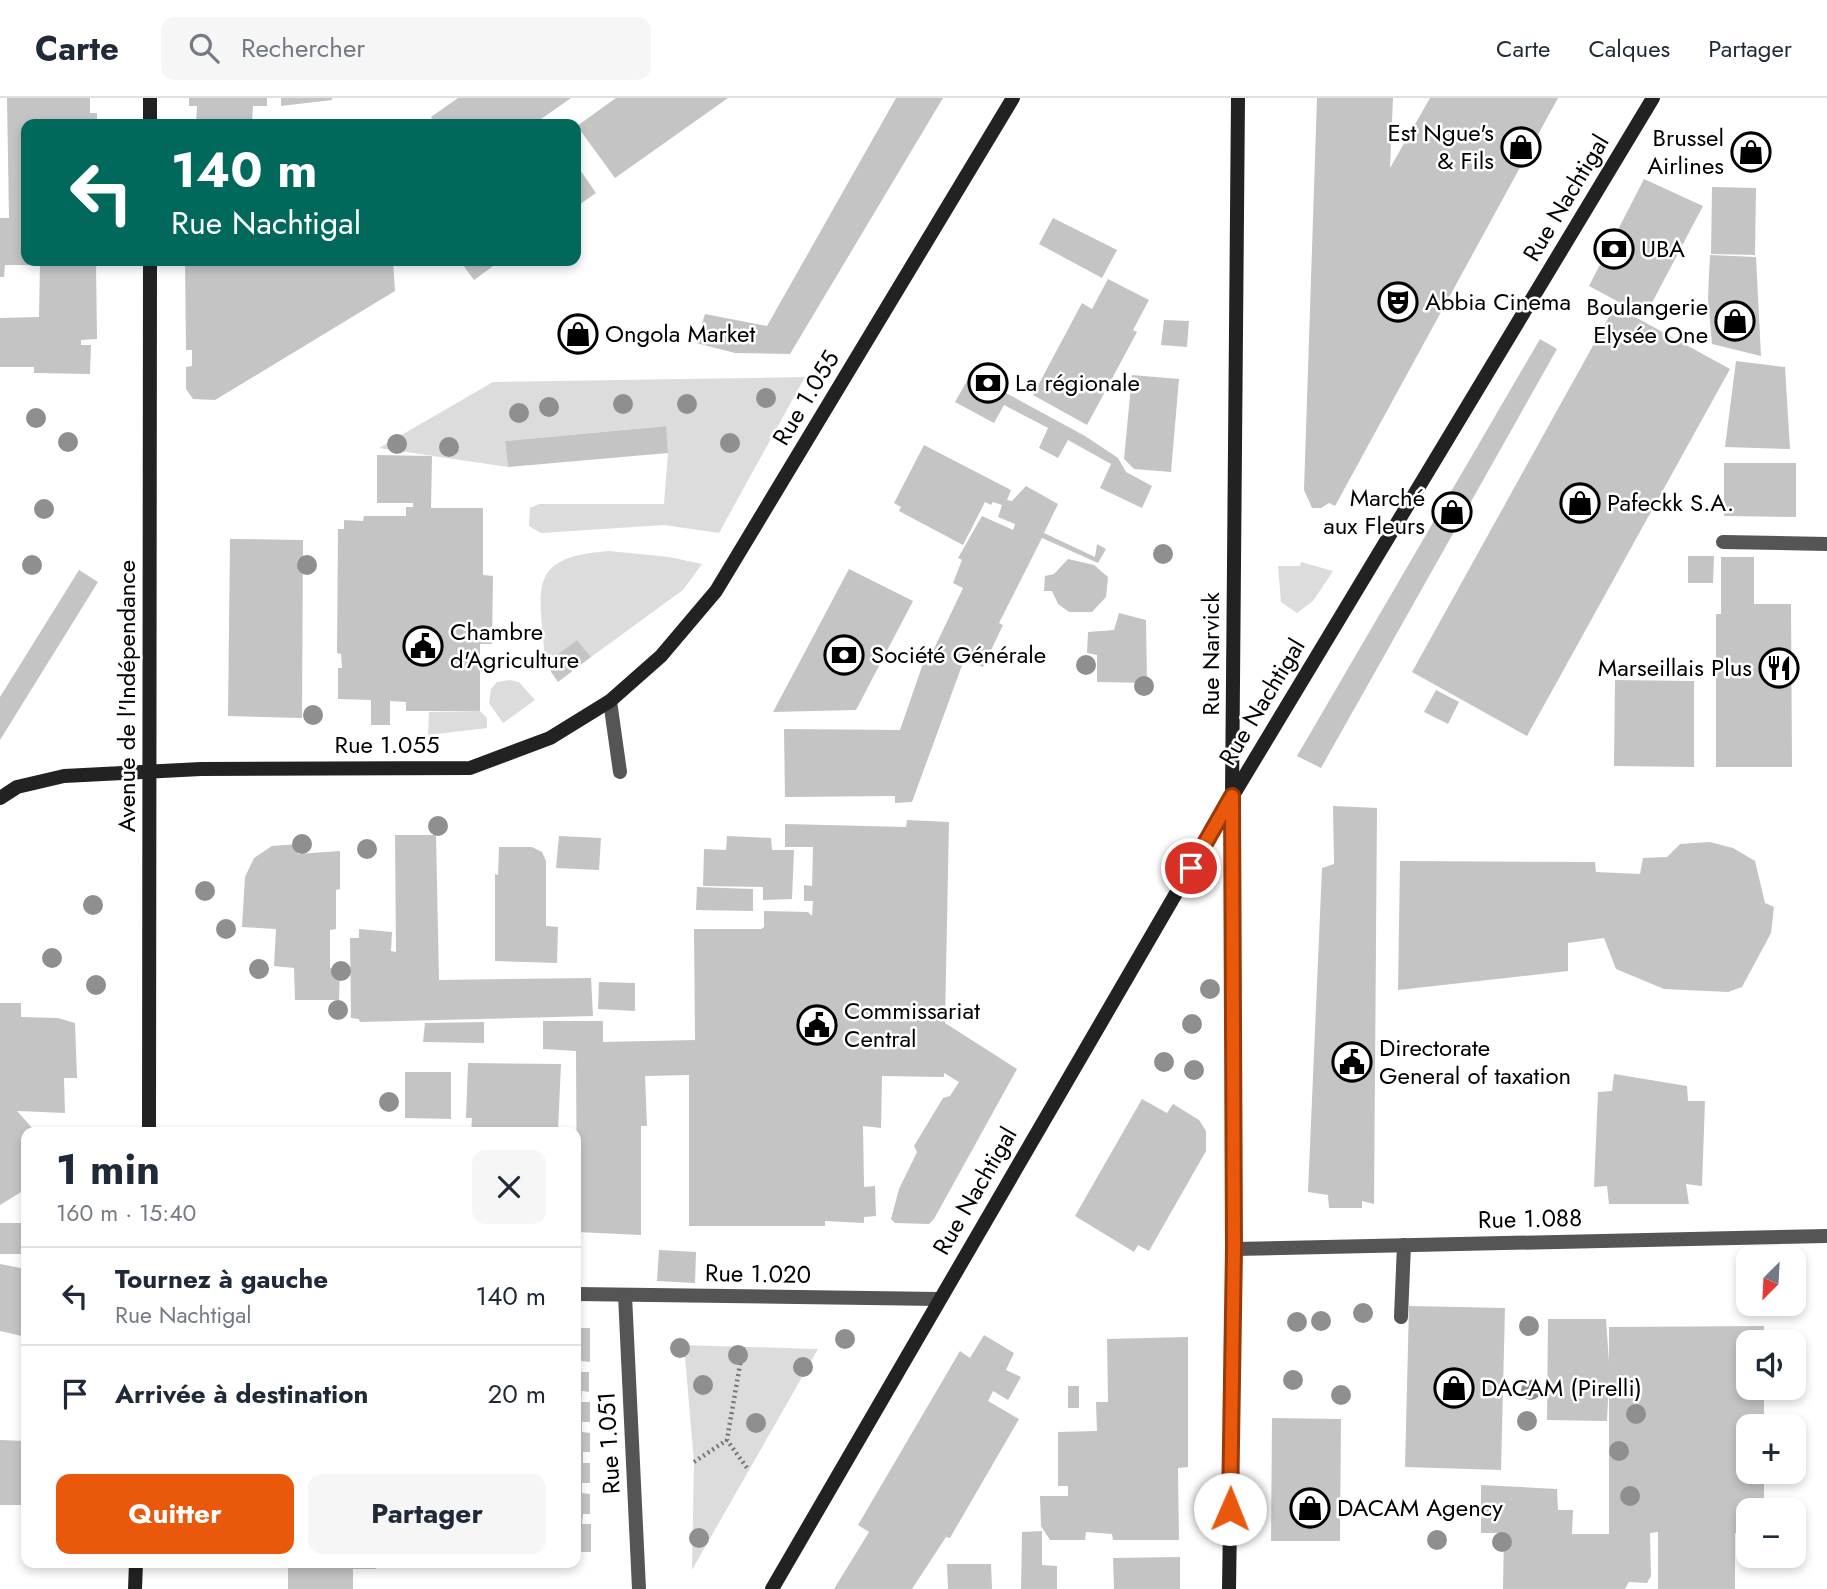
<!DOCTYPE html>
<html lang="fr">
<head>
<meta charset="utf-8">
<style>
	:root { --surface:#fff; --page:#f6f6f7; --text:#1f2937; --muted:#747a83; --line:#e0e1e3; --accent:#ea580c }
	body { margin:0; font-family:Jost,sans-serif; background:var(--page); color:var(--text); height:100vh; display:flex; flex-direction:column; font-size:26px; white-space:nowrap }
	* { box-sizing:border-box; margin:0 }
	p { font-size:23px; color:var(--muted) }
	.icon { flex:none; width:38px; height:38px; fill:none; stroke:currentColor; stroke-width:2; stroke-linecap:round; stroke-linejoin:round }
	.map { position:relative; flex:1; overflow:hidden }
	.details { position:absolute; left:21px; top:1029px; width:560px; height:441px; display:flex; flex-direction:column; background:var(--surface); border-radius:14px; box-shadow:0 4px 10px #0003 }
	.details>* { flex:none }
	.top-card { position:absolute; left:21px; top:21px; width:560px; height:147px; border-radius:14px; box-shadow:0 4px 10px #0003; background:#00695c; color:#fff; overflow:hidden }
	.needle { width:46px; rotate:204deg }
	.fabs { position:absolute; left:1736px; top:1148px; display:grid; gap:14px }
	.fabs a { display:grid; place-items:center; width:70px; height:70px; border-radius:14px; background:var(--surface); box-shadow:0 4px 10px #0003; font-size:35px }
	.pin { position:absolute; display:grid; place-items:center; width:60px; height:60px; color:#fff; margin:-30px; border:4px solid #fff; border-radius:50%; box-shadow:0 2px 7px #0007 }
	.me { position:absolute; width:77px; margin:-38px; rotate:1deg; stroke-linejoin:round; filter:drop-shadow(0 0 5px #0008) }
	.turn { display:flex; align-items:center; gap:24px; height:147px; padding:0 35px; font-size:32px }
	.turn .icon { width:91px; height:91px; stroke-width:2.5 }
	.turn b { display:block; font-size:49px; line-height:60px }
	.round { display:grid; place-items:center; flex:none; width:74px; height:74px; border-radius:14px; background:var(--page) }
	.summary { display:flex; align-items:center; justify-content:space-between; height:119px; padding:0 35px }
	h1 { font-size:42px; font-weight:700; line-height:52px }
	.button { display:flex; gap:14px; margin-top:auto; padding:14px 35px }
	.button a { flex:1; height:80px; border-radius:14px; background:var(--accent); color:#fff; font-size:28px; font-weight:700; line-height:80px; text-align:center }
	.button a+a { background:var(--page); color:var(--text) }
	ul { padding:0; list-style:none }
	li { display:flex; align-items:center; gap:21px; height:98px; padding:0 35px; border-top:2px solid var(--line) }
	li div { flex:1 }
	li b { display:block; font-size:26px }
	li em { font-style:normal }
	header { display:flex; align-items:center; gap:42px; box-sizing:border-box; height:98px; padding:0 35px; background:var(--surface); border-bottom:2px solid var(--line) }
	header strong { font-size:33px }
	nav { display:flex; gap:38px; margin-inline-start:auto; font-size:24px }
	.search { width:490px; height:63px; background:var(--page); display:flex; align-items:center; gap:18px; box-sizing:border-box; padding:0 24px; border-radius:14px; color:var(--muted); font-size:26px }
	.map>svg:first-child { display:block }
</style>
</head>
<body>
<header>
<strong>Carte</strong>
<div class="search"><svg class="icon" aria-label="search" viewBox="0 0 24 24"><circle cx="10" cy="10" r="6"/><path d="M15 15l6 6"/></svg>Rechercher</div>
<nav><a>Carte</a><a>Calques</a><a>Partager</a></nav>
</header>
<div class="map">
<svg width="1827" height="1491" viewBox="0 0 1827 1491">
	<rect width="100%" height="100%" fill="#fff"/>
	<g fill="#dcdcdc">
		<polygon points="805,279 719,435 664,427 541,435 529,428 530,410 539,406 664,406 668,355 665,328 505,343 508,369 379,350 493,284"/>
		<path d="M609 453 669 459 702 466 683 492 591 559 577 542 545 565C542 495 521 459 609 453Z"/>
		<polygon points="1301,464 1333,473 1313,503 1297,515 1281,504 1278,468 1300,468"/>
		<polygon points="510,582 519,584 535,602 503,625 489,605 491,591 497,584"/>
		<polygon points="480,613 487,620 487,630 428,637 429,614"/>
		<polygon points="684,1247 818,1251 692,1472 694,1364"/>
	</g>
	<g fill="#c4c4c4">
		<polygon points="7,0 90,0 90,15 97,15 97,26 26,26 26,163 96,163 97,241 81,242 81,247 91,247 90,276 34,275 34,269 0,269 0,220 39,219 40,167 5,167 4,179 0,179 0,120 9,120"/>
		<polygon points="189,0 267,0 267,8 253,8 252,26 196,26 197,8 189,8"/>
		<polygon points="281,0 332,0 332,2 281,8"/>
		<polygon points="458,0 571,0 534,26 436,26 431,19"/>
		<polygon points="616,0 728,0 615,80 577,28"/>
		<polygon points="896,0 943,0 790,256 735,255 696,245 705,216 767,228"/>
		<polygon points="1317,0 1393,0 1390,70 1430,0 1558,0 1335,408 1329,405 1321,410 1312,410 1304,392"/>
		<polygon points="576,66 596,95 576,109"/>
		<polygon points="1644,81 1703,108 1645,218 1589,188"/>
		<polygon points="1712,89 1756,90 1755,157 1711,156"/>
		<polygon points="1053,120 1117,152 1102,180 1039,146"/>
		<polygon points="1710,157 1756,159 1761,258 1712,246 1708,200"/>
		<polygon points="185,163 393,163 395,193 215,302 193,301 186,291 186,269 192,268 192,252 186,252"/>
		<polygon points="460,163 500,163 474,182"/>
		<polygon points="1108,181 1149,202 1133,232 1137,234 1087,327 1033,297 1082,205 1092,211"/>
		<polygon points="1615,208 1730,271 1527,638 1412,574"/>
		<polygon points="1164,222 1189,223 1187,249 1161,247"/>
		<polygon points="1540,241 1557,251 1321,670 1297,658"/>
		<polygon points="1736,263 1785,269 1790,351 1725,349"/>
		<polygon points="971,276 1085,338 1118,360 1126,374 1152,388 1142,410 1100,390 1111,366 1068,342 1058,360 1039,350 1048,330 1004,307 994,325 955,304"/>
		<polygon points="1132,277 1179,281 1171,374 1134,371 1124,361"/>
		<polygon points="666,328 668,355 508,369 505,343"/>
		<polygon points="924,347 1011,392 1007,402 1012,403 1026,388 1058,406 1044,435 1095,459 1097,446 1106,451 1098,465 1042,440 999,525 1003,527 983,569 964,562 912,704 895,705 895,698 785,699 784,631 900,632 928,551 933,553 963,490 953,485 962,462 958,460 982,418 1013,432 1015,426 998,419 1002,407 993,404 991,407 985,404 963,447 899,413 901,409 894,405"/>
		<polygon points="377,357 432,358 431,410 483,410 483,477 493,478 492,546 480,546 480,613 406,613 406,604 390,603 390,627 371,627 371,602 338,601 338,570 342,570 341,556 337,555 338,431 344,431 344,422 363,423 364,418 406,418 406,409 413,409 413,405 377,405"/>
		<polygon points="1724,365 1796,365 1796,419 1724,418"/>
		<polygon points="230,441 303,442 302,620 228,618"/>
		<polygon points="1688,458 1714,458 1713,485 1688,485"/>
		<polygon points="1721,459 1754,459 1754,506 1791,506 1792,669 1716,669 1716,516 1721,516"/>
		<polygon points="1068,461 1094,467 1108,479 1106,499 1092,514 1069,514 1058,506 1052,493 1044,493 1045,478 1054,476"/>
		<polygon points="849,471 913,503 856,612 773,614"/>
		<polygon points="79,472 98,484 0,642 0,599"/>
		<polygon points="1119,515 1146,522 1147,585 1097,584 1097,557 1087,555 1088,534 1114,532"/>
		<polygon points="577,542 591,559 558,584 545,565"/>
		<polygon points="1615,582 1694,583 1694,669 1614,668"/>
		<polygon points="1436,592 1459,604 1448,626 1424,614"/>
		<polygon points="1333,708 1377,710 1374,1106 1362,1103 1362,1110 1329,1110 1328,1097 1308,1094 1322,770 1334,766"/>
		<polygon points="907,722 949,724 945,925 1017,971 934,1121 929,1126 895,1125 891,1121 899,1091 917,1054 914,1048 943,1000 950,998 959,984 944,975 944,979 882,978 881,1030 863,1028 864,1089 875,1088 876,1118 864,1119 864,1125 825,1123 825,1128 689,1128 689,977 645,978 647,1028 641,1028 641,1137 577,1134 576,953 543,951 543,923 603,923 603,944 695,942 694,831 761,831 764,829 764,813 808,814 812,818 813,803 804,803 804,787 812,788 813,749 785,749 785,726 906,729"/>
		<polygon points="395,737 436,737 439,882 591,880 593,918 360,924 359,921 351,920 350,840 359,840 359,831 392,834 391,853 396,854"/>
		<polygon points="559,738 601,740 599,772 556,770"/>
		<polygon points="727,738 771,740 772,752 794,752 792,801 763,802 763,789 703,788 704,751 726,752"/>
		<polygon points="1710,744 1733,750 1755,763 1765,805 1774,809 1771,835 1742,889 1728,894 1664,891 1616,871 1604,840 1568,845 1568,873 1398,892 1400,763 1595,764 1596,774 1640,776 1643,760 1667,759 1680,746"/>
		<polygon points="298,746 298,756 340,753 340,791 336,792 336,831 330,832 330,870 340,870 339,902 295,902 294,870 274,868 276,831 242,829 245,779 254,760 272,748"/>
		<polygon points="499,749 532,749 542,754 546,763 546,828 558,829 557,865 495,863 495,776 498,777"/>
		<polygon points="697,789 753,791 753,813 696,812"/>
		<polygon points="599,884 635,885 635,913 598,911"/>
		<polygon points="0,905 21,905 21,919 58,920 75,925 77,980 64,980 65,1015 17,1013 36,1034 26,1034 26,1091 0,1107"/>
		<polygon points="484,924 484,945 423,944 425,925"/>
		<polygon points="468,965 561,966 558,1034 471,1034 472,1020 466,1020"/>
		<polygon points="405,974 451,974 451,1021 405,1020"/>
		<polygon points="1614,976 1687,988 1688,1003 1705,1003 1702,1088 1686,1086 1689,1106 1609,1106 1607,1088 1594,1089 1598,994 1612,993"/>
		<polygon points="1142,1001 1167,1015 1173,1006 1199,1022 1206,1033 1206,1053 1149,1153 1138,1147 1134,1154 1075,1118"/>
		<rect x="0" y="1125" width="26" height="31"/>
		<polygon points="659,1152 696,1154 695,1185 657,1183"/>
		<polygon points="0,1166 26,1171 26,1239 0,1233"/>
		<polygon points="1409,1208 1505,1210 1501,1372 1405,1369"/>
		<polygon points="1548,1221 1606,1221 1609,1264 1609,1229 1764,1228 1764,1244 1748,1244 1748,1290 1764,1290 1764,1328 1748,1328 1748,1374 1764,1374 1764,1412 1748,1412 1748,1435 1735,1435 1735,1491 1658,1491 1658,1434 1650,1435 1651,1478 1647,1485 1629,1484 1625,1491 1503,1491 1504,1435 1481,1435 1481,1387 1557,1391 1558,1412 1573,1412 1572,1436 1609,1436 1609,1281 1607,1323 1547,1322"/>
		<polygon points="576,1230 590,1230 590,1264 581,1263 581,1274 589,1274 589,1294 582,1293 581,1304 590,1304 590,1324 582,1324 582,1334 590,1335 590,1354 583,1354 583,1365 590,1365 590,1385 582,1385 582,1395 590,1396 590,1416 583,1416 582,1426 591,1426 591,1454 576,1454"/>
		<polygon points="984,1237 1014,1255 1006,1272 1021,1279 1008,1302 993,1293 988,1303 1019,1321 950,1440 946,1439 912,1491 834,1491 869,1434 858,1427 960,1253 970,1260"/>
		<polygon points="1188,1239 1188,1369 1178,1370 1179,1442 1113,1442 1112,1436 1086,1434 1085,1442 1050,1442 1041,1428 1040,1398 1068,1398 1068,1388 1058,1388 1058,1334 1097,1333 1096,1304 1108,1304 1107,1241"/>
		<rect x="1068" y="1288" width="11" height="22"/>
		<polygon points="1272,1320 1341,1321 1340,1443 1271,1443"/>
		<polygon points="0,1342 26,1343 26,1407 0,1407"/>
		<polygon points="1042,1433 1042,1467 1057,1468 1057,1491 1021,1491 1022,1434"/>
		<polygon points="1180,1459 1180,1491 1114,1491 1113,1460"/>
		<polygon points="288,1465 376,1465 376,1471 353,1471 353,1491 288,1491"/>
		<polygon points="947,1466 991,1466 992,1491 948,1491"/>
	</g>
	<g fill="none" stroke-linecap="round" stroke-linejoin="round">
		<g stroke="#777" stroke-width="4.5" stroke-dasharray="2 3.5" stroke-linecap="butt">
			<polyline points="743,1249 727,1342 747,1370"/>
			<polyline points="694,1364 727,1342"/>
		</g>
		<g stroke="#555" stroke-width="14">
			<polyline points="1723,444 1827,446"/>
			<polyline points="1401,1219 1404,1147"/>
		</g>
		<g stroke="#555" stroke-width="14">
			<polyline points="610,603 620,674"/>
			<polyline points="1234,1151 1827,1138"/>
			<polyline points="576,1196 939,1201"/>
			<polyline points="625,1197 639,1491"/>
		</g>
		<g stroke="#222" stroke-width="14">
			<polyline points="150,0 150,26"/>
			<polyline points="0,700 17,689 64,678 201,671 470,670 550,640 610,603 661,558 716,493 1013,0"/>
			<polyline points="149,1034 150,163"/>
			<polyline points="135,1491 136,1465"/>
			<polyline points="772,1491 1232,699 1653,0"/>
			<polyline points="1229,1491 1234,1151 1232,699 1238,0"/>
		</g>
	</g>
	<g fill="#8f8f8f">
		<circle cx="766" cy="300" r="10"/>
		<circle cx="623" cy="306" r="10"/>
		<circle cx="687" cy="306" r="10"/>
		<circle cx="549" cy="309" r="10"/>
		<circle cx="519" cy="315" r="10"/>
		<circle cx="36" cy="320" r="10"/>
		<circle cx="68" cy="344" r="10"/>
		<circle cx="730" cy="345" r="10"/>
		<circle cx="397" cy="346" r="10"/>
		<circle cx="449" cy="349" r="10"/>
		<circle cx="44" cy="411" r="10"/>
		<circle cx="1163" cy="456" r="10"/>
		<circle cx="32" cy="467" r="10"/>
		<circle cx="307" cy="467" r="10"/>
		<circle cx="1086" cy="567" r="10"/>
		<circle cx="1144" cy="588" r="10"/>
		<circle cx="313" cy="617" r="10"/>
		<circle cx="438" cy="728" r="10"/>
		<circle cx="302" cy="746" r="10"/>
		<circle cx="367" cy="751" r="10"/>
		<circle cx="205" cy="793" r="10"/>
		<circle cx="93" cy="807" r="10"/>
		<circle cx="226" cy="831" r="10"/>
		<circle cx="52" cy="860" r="10"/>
		<circle cx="259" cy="871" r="10"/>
		<circle cx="341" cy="873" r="10"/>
		<circle cx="96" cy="887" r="10"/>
		<circle cx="1210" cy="891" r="10"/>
		<circle cx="338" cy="912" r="10"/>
		<circle cx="1192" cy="926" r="10"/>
		<circle cx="1164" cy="964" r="10"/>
		<circle cx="1194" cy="972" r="10"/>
		<circle cx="389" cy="1004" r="10"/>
		<circle cx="1363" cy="1215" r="10"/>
		<circle cx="1321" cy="1223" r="10"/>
		<circle cx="1297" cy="1224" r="10"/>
		<circle cx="1529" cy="1228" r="10"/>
		<circle cx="845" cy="1241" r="10"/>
		<circle cx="680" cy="1250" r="10"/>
		<circle cx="738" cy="1257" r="10"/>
		<circle cx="803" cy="1269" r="10"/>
		<circle cx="1293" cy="1282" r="10"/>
		<circle cx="703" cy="1287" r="10"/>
		<circle cx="1531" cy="1292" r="10"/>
		<circle cx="1341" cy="1297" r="10"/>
		<circle cx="1636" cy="1316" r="10"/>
		<circle cx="1527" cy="1323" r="10"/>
		<circle cx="756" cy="1325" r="10"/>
		<circle cx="1619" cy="1353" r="10"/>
		<circle cx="1630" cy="1398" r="10"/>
		<circle cx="699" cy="1440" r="10"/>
		<circle cx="1437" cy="1442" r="10"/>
		<circle cx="1502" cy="1444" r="10"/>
	</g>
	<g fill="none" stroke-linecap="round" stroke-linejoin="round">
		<g stroke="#983908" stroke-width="18">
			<polyline id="route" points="1191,770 1232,698 1234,1150 1230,1411"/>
		</g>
		<use href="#route" stroke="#ea580c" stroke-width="12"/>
	</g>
	<defs>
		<g id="shop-ring" transform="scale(2.0125)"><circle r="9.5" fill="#fff" stroke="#000" stroke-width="1.5"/><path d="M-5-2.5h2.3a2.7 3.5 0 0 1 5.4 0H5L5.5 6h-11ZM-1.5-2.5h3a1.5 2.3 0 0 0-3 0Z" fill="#000"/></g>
		<g id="bank-ring" transform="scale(2.0125)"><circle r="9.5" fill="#fff" stroke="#000" stroke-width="1.5"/><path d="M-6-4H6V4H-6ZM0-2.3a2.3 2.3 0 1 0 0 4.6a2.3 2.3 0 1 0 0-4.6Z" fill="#000"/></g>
		<g id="theatre-ring" transform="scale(2.0125)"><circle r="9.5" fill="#fff" stroke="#000" stroke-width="1.5"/><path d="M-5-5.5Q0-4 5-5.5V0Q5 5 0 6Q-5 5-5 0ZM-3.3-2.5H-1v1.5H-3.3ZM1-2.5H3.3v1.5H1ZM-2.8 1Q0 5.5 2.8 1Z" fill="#000"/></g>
		<g id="civic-ring" transform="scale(2.0125)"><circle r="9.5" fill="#fff" stroke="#000" stroke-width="1.5"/><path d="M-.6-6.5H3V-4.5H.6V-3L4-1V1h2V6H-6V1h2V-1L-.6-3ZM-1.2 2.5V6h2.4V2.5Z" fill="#000"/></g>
		<g id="restaurant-ring" transform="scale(2.0125)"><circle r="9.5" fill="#fff" stroke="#000" stroke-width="1.5"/><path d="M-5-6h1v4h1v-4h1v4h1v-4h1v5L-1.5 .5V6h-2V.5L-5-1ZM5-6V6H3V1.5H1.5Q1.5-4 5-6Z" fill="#000"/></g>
	</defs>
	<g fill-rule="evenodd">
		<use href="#shop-ring" x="1521" y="49"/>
		<use href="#shop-ring" x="1751" y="54"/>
		<use href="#bank-ring" x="1614" y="151"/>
		<use href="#theatre-ring" x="1398" y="204"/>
		<use href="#shop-ring" x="1735" y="223"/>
		<use href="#shop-ring" x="578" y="236"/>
		<use href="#bank-ring" x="988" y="285"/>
		<use href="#shop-ring" x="1580" y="405"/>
		<use href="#shop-ring" x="1452" y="414"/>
		<use href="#civic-ring" x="423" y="548"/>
		<use href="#bank-ring" x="844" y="557"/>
		<use href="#restaurant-ring" x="1779" y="570"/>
		<use href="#civic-ring" x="817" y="927"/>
		<use href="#civic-ring" x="1352" y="964"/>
		<use href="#shop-ring" x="1454" y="1290"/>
		<use href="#shop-ring" x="1310" y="1410"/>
	</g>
	<g text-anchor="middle" stroke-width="5" stroke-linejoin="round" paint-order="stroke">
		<g font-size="24" fill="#000" stroke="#fff" text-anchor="start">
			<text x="1494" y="43" text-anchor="end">Est Ngue's<tspan x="1494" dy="28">&amp; Fils</tspan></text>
			<text x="1724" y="48" text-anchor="end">Brussel<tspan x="1724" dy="28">Airlines</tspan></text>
			<text x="1641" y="159">UBA</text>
			<text x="1425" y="212">Abbia Cinema</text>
			<text x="1708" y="217" text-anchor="end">Boulangerie<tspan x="1708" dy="28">Elysée One</tspan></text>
			<text x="605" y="244">Ongola Market</text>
			<text x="1015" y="293">La régionale</text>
			<text x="1425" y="408" text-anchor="end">Marché<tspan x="1425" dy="28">aux Fleurs</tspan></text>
			<text x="1607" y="413">Pafeckk S.A.</text>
			<text x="450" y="542">Chambre<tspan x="450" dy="28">d'Agriculture</tspan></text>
			<text x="871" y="565">Société Générale</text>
			<text x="1752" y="578" text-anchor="end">Marseillais Plus</text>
			<text x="844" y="921">Commissariat<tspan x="844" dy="28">Central</tspan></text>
			<text x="1379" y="958">Directorate<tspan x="1379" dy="28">General of taxation</tspan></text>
			<text x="1481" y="1298">DACAM (Pirelli)</text>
			<text x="1337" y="1418">DACAM Agency</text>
		</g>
		<g font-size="24" fill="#000" stroke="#fff">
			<text transform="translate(1566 100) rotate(-59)" y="8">Rue Nachtigal</text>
			<text transform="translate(806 300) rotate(-59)" y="8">Rue 1.055</text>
			<text transform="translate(1211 556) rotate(-90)" y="8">Rue Narvick</text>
			<text transform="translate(127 598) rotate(-90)" y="8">Avenue de l'Indépendance</text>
			<text transform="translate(1262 604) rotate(-59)" y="8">Rue Nachtigal</text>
			<text x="387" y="655">Rue 1.055</text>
			<text transform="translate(975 1093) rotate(-60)" y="8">Rue Nachtigal</text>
			<text transform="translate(1530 1121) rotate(-1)" y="8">Rue 1.088</text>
			<text transform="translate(758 1176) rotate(1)" y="8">Rue 1.020</text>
			<text transform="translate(609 1345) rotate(-93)" y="8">Rue 1.051</text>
		</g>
	</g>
</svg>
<div class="fabs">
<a><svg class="needle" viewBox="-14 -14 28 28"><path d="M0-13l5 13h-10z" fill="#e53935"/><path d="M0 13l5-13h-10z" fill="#747a83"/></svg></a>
<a><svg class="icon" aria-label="sound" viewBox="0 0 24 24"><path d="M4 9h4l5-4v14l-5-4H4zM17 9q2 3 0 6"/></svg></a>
<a>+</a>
<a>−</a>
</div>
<div class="pin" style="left:1191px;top:770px;background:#d93025"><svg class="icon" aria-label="arrive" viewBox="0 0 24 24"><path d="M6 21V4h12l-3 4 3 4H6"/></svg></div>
<svg class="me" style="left:1230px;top:1411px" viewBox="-20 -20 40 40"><circle r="19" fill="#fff"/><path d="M0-13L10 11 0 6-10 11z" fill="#ea580c"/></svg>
<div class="top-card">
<div class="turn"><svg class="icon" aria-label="left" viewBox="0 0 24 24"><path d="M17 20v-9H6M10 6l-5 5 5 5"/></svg><div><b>140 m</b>Rue Nachtigal</div></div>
</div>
<section class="details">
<div class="summary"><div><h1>1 min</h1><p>160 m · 15:40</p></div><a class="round"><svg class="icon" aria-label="close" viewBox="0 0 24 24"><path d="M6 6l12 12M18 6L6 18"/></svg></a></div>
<ul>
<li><svg class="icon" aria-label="left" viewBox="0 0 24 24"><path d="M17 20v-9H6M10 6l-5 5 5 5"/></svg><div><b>Tournez à gauche</b><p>Rue Nachtigal</p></div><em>140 m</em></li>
<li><svg class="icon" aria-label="arrive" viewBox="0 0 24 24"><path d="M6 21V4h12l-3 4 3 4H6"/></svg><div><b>Arrivée à destination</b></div><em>20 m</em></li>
</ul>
<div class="button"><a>Quitter</a><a>Partager</a></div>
</section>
</div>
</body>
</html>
